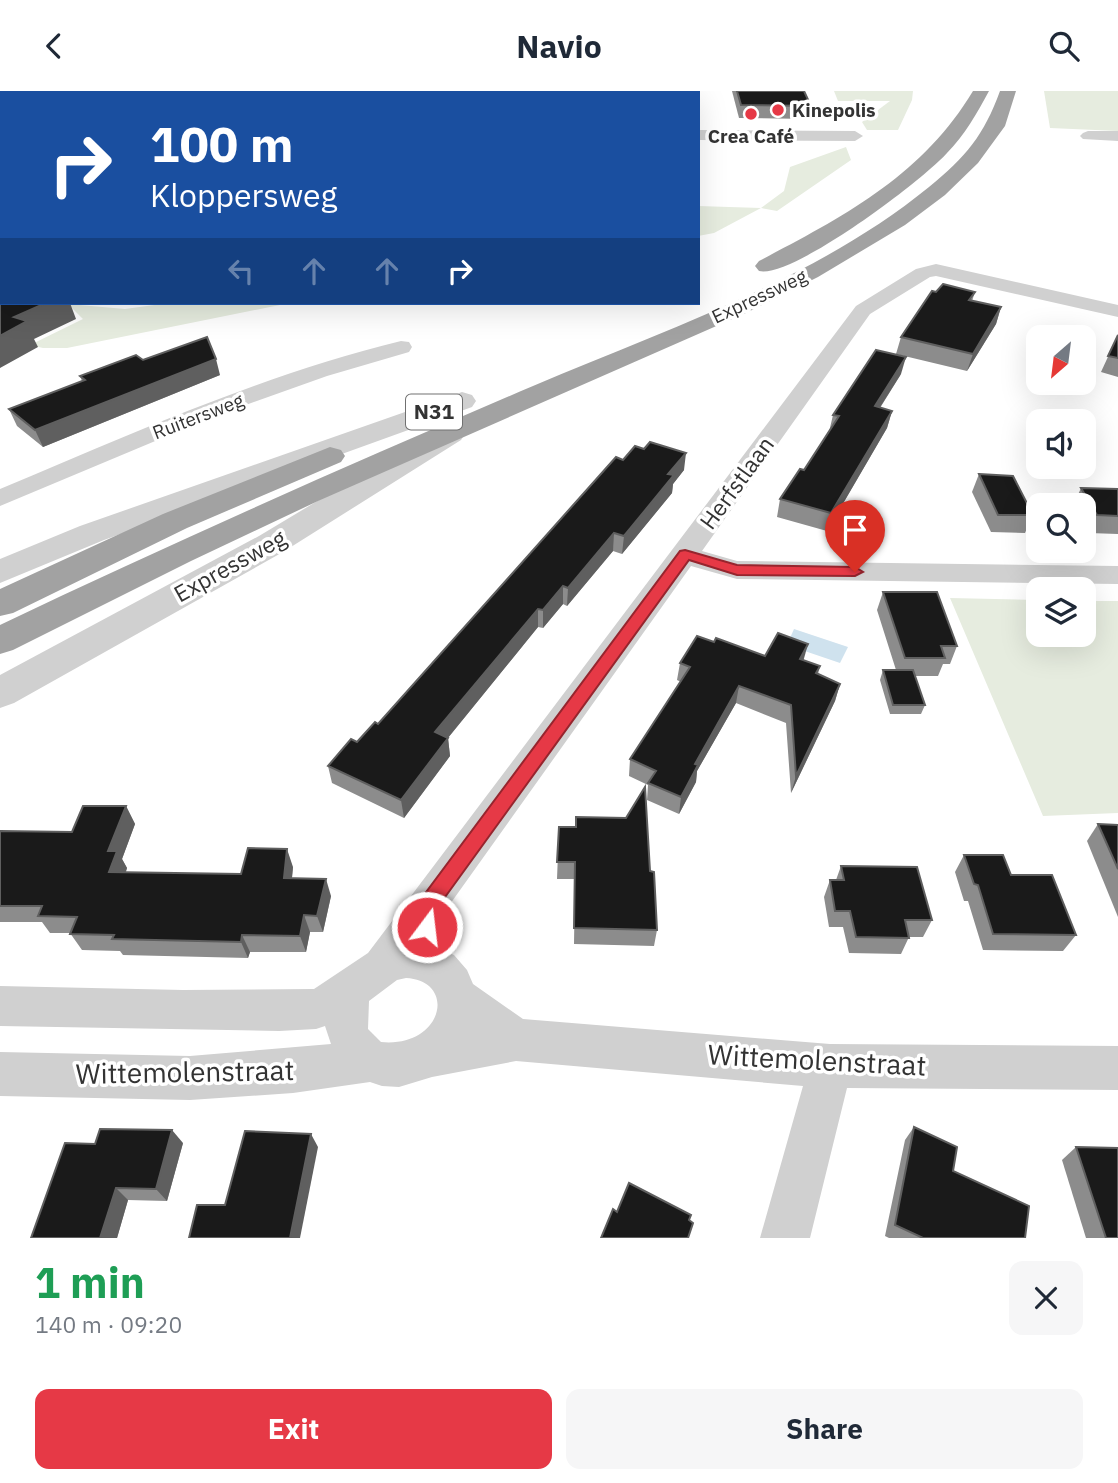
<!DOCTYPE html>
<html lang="en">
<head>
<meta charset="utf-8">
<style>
	:root { --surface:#fff; --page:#f6f6f7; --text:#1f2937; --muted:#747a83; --accent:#e63946 }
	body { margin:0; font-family:"IBM Plex Sans",sans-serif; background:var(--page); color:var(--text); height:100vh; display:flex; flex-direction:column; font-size:26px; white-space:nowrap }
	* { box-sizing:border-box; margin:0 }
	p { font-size:23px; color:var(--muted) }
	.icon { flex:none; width:38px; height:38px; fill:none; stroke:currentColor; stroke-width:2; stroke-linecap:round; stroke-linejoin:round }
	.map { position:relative; height:1147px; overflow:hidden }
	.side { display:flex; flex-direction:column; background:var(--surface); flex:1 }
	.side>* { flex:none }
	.guide { position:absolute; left:0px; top:0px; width:700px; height:214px; box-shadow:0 7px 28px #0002; background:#1a4fa0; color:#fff; overflow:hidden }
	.needle { width:46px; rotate:208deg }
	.controls { position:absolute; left:1026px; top:234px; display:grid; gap:14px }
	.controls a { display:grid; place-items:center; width:70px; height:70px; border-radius:14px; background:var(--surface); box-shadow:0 7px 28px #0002; font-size:35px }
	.pin { position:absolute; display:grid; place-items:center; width:60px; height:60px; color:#fff; margin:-72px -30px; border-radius:50% 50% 50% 0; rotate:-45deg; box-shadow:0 0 7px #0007 }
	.pin .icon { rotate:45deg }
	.me { position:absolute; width:77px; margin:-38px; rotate:15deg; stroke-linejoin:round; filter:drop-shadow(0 0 5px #0008) }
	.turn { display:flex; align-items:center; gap:24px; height:147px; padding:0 35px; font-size:32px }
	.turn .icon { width:91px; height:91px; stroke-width:2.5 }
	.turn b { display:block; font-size:49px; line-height:60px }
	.lanes { display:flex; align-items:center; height:66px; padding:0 35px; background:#0003; justify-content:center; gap:35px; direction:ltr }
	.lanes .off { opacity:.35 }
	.round { display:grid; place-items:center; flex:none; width:74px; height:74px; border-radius:14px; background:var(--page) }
	.head { display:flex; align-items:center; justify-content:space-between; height:119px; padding:0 35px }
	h1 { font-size:42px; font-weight:700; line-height:52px; color:#1e9e55 }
	.action { display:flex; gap:14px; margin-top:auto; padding:14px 35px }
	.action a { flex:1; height:80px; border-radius:14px; background:var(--accent); color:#fff; font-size:28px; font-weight:700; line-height:80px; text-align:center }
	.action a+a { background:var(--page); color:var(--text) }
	header { display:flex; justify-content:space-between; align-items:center; height:91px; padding:0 35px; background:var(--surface); font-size:32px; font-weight:700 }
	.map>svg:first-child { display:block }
</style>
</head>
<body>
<header><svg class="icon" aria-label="back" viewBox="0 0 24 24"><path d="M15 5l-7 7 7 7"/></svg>Navio<svg class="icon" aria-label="search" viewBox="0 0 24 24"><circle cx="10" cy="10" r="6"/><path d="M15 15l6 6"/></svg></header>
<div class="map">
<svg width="1118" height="1147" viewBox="0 0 1118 1147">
	<rect width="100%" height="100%" fill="#fff"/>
	<g fill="#e6ecdf">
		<polygon points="834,0 913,0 912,9 898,39 867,39 862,31 890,10 838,10"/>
		<polygon points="1044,0 1118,0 1118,40 1050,37"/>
		<polygon points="846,56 851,69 777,120 761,117 714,142 698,145 698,115 761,117 784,100 790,76"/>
		<polygon points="169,212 290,212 67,257 43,257 30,254 83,228 68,213 125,218"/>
		<polygon points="950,507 1038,509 1038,544 1083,544 1083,510 1118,510 1118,722 1043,725"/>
	</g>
	<polygon fill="#cfe2ee" points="794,538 848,556 840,572 787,554"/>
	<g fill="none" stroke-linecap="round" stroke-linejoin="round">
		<g fill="#d0d0d0" fill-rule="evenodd">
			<polygon points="698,39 855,40 863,45 855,50 698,49"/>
			<polygon points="1088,40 1118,40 1118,50 1083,48 1080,45 1083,42"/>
			<path d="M936 173 1118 214V226L936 185 930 186 870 223 702 460 737 470 1118 475V493L737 488 691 475 423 851 454 864 467 879 473 893 523 928 830 953 1118 955V999L847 997 810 1147H760L803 995 516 970 432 986 399 996 382 995 370 991 293 1002 190 1009 0 1005V961L190 965 331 953 325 935 316 938 279 940 0 935V895L183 899 314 898 368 862 856 215 916 178ZM406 887C458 890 443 957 381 951L368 938 369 910 397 889Z"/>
			<path d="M401 250 409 251 412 256 409 261 327 285 215 325 0 415V398C131 343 262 284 401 250Z"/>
		</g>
		<g fill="#d0d0d0" fill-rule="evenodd">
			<polygon points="462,301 472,304 476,310 472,316 104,449 0,492 0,468 80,435"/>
			<polygon points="450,334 461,337 465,343 461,349 283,461 14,612 0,617 0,584 259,445 439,337"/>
		</g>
		<g fill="#bdbdbd" fill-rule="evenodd">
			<polygon points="155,0 178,0 154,2"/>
			<polygon points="192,0 215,0 191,2"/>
			<rect x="0" y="22" width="2" height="10"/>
			<rect x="0" y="48" width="2" height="12"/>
		</g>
		<g fill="#a2a2a2" fill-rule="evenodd">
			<path d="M973 0H989C977 22 965 44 947 62 922 90 792 188 759 180L755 175 759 170C843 126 922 85 973 0Z"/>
			<path d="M1000 0H1016L1005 35 978 72 945 104 905 134 818 186 746 222 318 410 191 470 13 559 0 563V534C176 450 353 372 533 295 667 238 815 189 929 96 966 66 984 44 1000 0Z"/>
			<polygon points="330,356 341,359 345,365 341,371 187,437 13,522 0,525 0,498 163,423"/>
		</g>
	</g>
	<g fill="#8c8c8c">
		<polygon points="0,0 90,0 82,2 2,2"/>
		<polygon points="732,0 804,0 811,15 809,28 739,27"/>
		<polygon points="936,201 975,201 972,210 1001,216 996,233 967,280 896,263 901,246"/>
		<polygon points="1118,244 1118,286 1101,281"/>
		<polygon points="901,283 880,317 892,320 887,337 827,440 777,426 780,408 804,379 829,341 833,324"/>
		<polygon points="220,284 43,356 17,335 9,318 82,290 80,285"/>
		<polygon points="623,369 684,379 673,393 672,402 622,463 613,460 567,515 563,513 543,537 538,536 448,647 450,665 404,727 332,692 328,675 378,633"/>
		<polygon points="979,383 1033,424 1025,442 991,441 972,401"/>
		<polygon points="1081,397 1118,398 1118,443 1089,442 1083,433 1083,415 1073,415"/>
		<polygon points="883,501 957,555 950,573 943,573 938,585 915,585 925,614 921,623 890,623 880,589 883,579 896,579 877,519"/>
		<polygon points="714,551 765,565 804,570 820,575 818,583 840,593 835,610 791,702 786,632 736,612 697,680 696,691 679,723 647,709 648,694 629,685 630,668 681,591 677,589 680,572"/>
		<polygon points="126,715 135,733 122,768 127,777 126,781 241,783 293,776 292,788 331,805 323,841 310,841 306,861 250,861 248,867 123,864 120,860 82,859 70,842 50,842 42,831 0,831 0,740 72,741"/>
		<polygon points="1098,733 1118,734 1118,826 1087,750"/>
		<polygon points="559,736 650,780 657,839 654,855 574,853 575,788 557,788"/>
		<polygon points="964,764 1011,784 1076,844 1063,860 983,859 968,810 964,810 955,781"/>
		<polygon points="841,775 932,829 923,846 909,846 901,863 849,862 843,836 829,836 824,806 830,789 836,789"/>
		<polygon points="914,1036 953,1080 1025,1147 889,1147 885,1145 905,1049"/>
		<polygon points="183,1052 167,1110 128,1109 117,1147 31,1147"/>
		<polygon points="1076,1056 1118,1147 1086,1147 1062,1069"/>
	</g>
	<g fill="#5f5f5f">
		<polygon points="26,0 90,0 82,2 17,2"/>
		<polygon points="46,212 70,212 76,228 34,248 38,256 0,277 0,245 14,226"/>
		<polygon points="1001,216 996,233 967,280 973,263"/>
		<polygon points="906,266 901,283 870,332 875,315"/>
		<polygon points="216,268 220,284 43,356 35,339"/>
		<polygon points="892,320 887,337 827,440 831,422"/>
		<polygon points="686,362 684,379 673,393 672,402 622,463 624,445 668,383"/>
		<polygon points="614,442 613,460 567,515 568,497"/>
		<polygon points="563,495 563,513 543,537 543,519"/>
		<polygon points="538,518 538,536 438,659 435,641"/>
		<polygon points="808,553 803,571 800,568"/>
		<polygon points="840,593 835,610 791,702 796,685"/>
		<polygon points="739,595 736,612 697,680 696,691 679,723 681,706 695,673"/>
		<polygon points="448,647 450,665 404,727 401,709"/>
		<polygon points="126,715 135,733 122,768 127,777 119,798 109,781 108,760"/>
		<polygon points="287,758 293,776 290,804 284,787"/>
		<polygon points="326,788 331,805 323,841 317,825"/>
		<polygon points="304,824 310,841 306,861 300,845"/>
		<polygon points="242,844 250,861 248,867 241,851"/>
		<polygon points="172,1039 183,1052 167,1110 156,1098"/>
		<polygon points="311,1043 318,1056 300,1147 290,1147"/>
		<polygon points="116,1097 128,1109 117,1147 100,1147"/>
	</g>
	<g fill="#1a1a1a" stroke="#5f5f5f" stroke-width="2">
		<polygon points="737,0 804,0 811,15 741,14"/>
		<polygon points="943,193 975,201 969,209 1001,216 973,263 901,246 932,200 936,201"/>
		<polygon points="0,203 2,203 2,212 46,212 14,226 27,230 0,245"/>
		<polygon points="1118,244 1118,267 1108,265"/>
		<polygon points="207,246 216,268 35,339 9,318 85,289 80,285 136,264 143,269"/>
		<polygon points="876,259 906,266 875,315 892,320 831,422 780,408 800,378 804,379 839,325 833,324"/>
		<polygon points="650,351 686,362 668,383 674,384 624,445 614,442 568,497 563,495 543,519 538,518 435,641 448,647 401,709 328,675 351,648 357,651 375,631 378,633 616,366 623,369 635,355 644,358"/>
		<polygon points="979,383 1013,385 1033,424 998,424"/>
		<polygon points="1081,397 1118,398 1118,425 1097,424"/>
		<polygon points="883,501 937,501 957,555 941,555 945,567 905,567"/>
		<polygon points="778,542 808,553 800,568 820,575 816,582 840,593 796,685 791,614 739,595 695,673 698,674 681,706 648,692 656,680 630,668 690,576 680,572 697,545 714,551 716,547 765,565"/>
		<polygon points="883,579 913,579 925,614 893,614"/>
		<polygon points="645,696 650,780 654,781 657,839 574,837 575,771 557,771 559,736 576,736 576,726 626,727"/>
		<polygon points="83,715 126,715 108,760 117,760 109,781 241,783 248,757 287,758 284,787 326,788 317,825 304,824 300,845 242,844 241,851 112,848 114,844 70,843 77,826 38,825 42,815 0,815 0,740 72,741"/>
		<polygon points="1098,733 1118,734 1118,778"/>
		<polygon points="964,764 1003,764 1011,784 1052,784 1076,844 993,843 978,794 974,793"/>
		<polygon points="841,775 917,776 932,829 905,829 909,847 856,846 850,820 835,820 830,789 844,789"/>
		<polygon points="914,1036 957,1056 953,1080 1029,1115 1025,1147 923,1147 895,1134"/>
		<polygon points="100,1038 172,1039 156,1098 116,1097 100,1147 31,1147 65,1052 95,1053"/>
		<polygon points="245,1040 311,1043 290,1147 189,1147 197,1114 225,1114"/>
		<polygon points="1076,1056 1118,1057 1118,1147 1106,1147"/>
		<polygon points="629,1092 691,1124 689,1129 693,1132 688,1147 601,1147 613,1118 617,1121"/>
	</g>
	<polygon fill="#e63946" stroke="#96252e" stroke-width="2" points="685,459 737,474 855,476 863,481 855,485 737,484 689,469 435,820 437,836 434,843 427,845 420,843 416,818 418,812 680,460"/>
	<g fill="#e63946" stroke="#fff" stroke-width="2.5">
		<circle cx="778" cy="19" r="7"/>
		<circle cx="751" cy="23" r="7"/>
	</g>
	<g text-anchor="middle" stroke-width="7" stroke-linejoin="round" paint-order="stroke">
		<g font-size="19" font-weight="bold" fill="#333" stroke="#fff" text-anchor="start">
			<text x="792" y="26">Kinepolis</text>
			<text x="751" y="52" text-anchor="middle">Crea Café</text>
		</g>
		<g font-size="19" fill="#333" stroke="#fff">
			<text transform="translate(759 205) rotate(-25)" y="7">Expressweg</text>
			<text transform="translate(198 325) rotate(-21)" y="7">Ruitersweg</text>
		</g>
		<rect fill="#fff" stroke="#707070" stroke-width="2" x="406" y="303.5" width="56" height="35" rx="5"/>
		<g font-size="21" font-weight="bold" fill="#333">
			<text x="434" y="328">N31</text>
		</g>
		<g font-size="23" fill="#333" stroke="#fff">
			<text transform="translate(737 392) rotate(-54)" y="8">Herfstlaan</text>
			<text transform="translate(230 475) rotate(-29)" y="8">Expressweg</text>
		</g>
		<g font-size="28" fill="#333" stroke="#fff">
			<text transform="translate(817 969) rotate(3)" y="10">Wittemolenstraat</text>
			<text transform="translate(185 981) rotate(-1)" y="10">Wittemolenstraat</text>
		</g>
	</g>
</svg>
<div class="controls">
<a><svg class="needle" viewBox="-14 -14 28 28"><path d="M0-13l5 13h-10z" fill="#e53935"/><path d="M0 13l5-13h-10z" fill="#747a83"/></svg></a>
<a><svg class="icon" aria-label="sound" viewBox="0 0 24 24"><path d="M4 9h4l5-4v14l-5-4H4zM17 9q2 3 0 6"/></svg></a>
<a><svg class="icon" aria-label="search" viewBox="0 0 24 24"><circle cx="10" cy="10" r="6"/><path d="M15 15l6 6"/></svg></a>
<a><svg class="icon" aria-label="layers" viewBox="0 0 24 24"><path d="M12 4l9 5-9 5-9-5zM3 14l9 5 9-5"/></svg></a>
</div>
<div class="pin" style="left:855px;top:481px;background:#d93025"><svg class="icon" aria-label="arrive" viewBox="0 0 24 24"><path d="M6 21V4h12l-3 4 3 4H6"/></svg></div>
<svg class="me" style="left:427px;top:836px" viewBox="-20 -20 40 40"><circle r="17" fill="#e63946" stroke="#fff" stroke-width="3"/><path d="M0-11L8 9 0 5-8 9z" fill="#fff"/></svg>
<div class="guide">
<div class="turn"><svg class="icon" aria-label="right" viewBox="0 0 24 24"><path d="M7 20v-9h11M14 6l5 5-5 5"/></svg><div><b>100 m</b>Kloppersweg</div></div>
<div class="lanes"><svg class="icon off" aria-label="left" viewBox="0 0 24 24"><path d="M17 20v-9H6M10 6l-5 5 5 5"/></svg><svg class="icon off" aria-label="ahead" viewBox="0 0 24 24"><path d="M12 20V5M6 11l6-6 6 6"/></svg><svg class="icon off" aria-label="ahead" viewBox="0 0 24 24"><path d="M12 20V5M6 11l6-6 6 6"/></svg><svg class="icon" aria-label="right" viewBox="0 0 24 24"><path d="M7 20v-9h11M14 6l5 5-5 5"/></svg></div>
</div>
</div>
<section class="side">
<div class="head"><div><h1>1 min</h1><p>140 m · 09:20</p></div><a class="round"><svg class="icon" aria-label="close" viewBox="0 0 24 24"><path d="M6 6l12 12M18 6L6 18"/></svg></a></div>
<div class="action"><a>Exit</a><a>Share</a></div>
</section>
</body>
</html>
